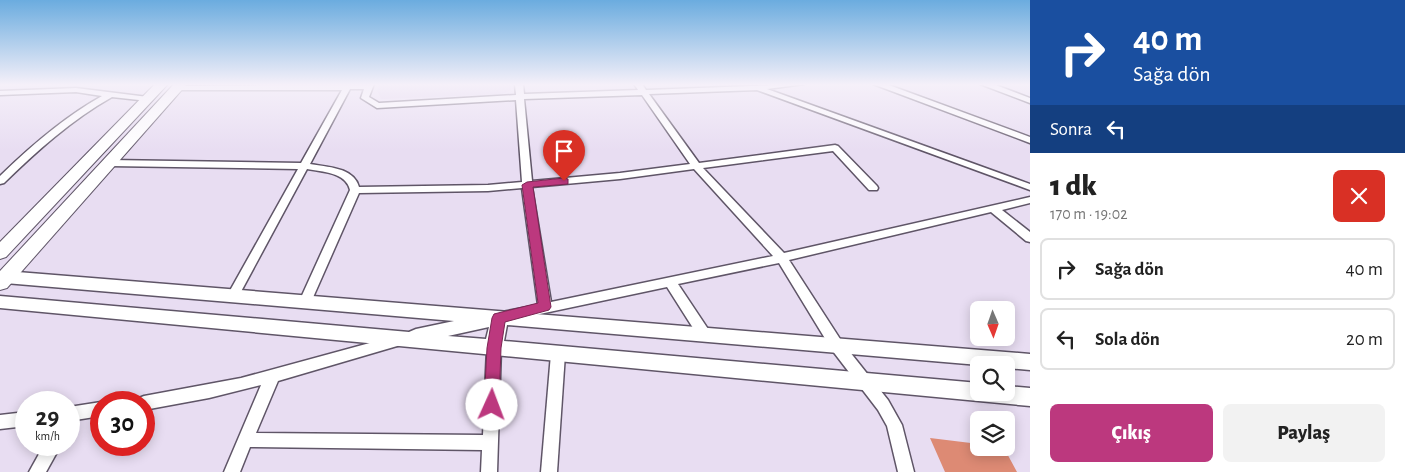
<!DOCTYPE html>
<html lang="tr">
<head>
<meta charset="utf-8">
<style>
	:root { --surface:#fff; --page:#f2f2f2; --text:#222; --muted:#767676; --line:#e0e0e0; --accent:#bc387e }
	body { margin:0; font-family:"Alegreya Sans",sans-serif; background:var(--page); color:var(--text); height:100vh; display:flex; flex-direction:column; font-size:19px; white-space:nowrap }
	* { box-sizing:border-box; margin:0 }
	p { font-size:16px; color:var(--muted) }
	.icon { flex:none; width:28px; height:28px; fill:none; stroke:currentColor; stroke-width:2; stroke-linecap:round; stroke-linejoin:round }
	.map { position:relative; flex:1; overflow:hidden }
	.drawer { display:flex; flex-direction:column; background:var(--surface); width:375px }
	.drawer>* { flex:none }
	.guide { background:#1a4fa0; color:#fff; overflow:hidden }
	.needle { width:32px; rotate:178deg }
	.tools { position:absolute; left:970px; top:301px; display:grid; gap:10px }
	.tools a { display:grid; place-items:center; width:45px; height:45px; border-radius:8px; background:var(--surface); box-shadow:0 2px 12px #0003; font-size:25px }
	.speed { position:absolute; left:15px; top:391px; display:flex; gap:10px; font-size:25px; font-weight:700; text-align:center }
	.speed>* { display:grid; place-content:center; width:65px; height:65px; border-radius:50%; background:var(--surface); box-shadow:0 2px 12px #0003; line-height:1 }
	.speed small { font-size:12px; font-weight:400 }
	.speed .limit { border:8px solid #d22; background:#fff; color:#111 }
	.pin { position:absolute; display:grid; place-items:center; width:42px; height:42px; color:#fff; margin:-51px -21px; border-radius:50% 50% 50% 0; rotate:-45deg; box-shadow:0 0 5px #0007 }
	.pin .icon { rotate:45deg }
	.me { position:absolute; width:55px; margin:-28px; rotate:2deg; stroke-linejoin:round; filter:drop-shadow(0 0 4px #0008) }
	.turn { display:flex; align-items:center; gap:18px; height:105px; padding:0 20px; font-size:22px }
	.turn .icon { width:65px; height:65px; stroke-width:2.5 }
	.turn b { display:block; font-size:35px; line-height:42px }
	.then { display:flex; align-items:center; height:48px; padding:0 20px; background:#0003; gap:10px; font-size:19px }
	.round { display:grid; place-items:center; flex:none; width:52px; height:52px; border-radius:8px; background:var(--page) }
	.head { display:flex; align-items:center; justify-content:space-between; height:85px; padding:0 20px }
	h1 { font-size:30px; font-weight:800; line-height:38px }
	.cta { display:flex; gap:10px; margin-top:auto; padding:10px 20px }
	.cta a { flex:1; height:58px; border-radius:8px; background:var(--accent); color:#fff; font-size:20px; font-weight:800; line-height:58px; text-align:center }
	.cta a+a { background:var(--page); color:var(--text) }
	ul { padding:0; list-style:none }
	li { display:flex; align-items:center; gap:15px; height:62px; margin:0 10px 8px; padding:0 10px; border:2px solid var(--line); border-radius:8px }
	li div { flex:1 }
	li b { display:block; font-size:19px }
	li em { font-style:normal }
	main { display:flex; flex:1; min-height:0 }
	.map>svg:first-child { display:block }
</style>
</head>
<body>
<main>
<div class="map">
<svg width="1030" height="472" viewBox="0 0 1030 472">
	<rect width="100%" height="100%" fill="#e8ddf2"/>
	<polygon fill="#e0d0ec" points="379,84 510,84 511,90 502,94 381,99 377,90"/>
	<polygon fill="#dd8a74" points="930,438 979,444 979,448 1004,448 1017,472 945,472"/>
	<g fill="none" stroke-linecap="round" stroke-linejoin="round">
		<g stroke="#5f5567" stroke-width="3">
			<g id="street">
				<path d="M374 84 369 97 379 103 516 95 515 84H523L524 94 638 90 634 84H642L646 90 804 84 767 89 1030 184V190L757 90 649 94 699 163 835 145 838 146 877 186 878 188 877 190H869L833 151 703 168 784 253 1030 197V203L1002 210 1030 232V242L1026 241 991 212 789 260 842 342 888 400 902 425 914 472H898L887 426 878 410 832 350 779 263 678 284 712 335 710 339 705 340 700 339 667 287 507 321 502 320 500 316 502 312 538 305 522 188 488 191 359 193 311 302 310 305H300L299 302 350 190C346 172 322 172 307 169L237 299H229L227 296 298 169 110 166 105 163 110 160 301 163 342 90H178L174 88 178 86ZM350 89H364L361 98 377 108 516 100 522 182 488 185 359 187C354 167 326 167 310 164ZM642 95 690 164 620 173 532 181 524 99ZM694 169 773 256 551 302 532 187 620 179Z"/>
				<polygon points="873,84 886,84 1030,137 1030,143"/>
				<polygon points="980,84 993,84 1030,98 1030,103"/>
				<path d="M76 88 148 97 152 99 148 101 112 97C71 120 37 151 4 183L0 184V176C31 146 64 117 102 96L76 92 0 95V91Z"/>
				<polygon points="399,335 404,336 406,340 404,344 278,381 256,433 483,435 487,348 489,344 494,342 499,344 501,348 497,472 481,472 482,450 250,447 240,472 224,472 261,385 209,398 144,410 144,402 137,402 139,398 144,396 241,378"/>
				<polygon points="558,348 563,350 565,354 557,472 541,472 551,354 553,350"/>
				<polygon points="101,402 101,416 69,421 69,407"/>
				<polygon points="26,412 26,426 0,429 0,415"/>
				<polygon points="44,445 61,445 46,472 29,472"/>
			</g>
		</g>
		<g stroke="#5f5567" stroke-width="3">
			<path id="secondary" d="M5 271 1030 354V370L1006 368V365H979L507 325 504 341 979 383V392H1006V386L1030 388V406L0 308V296L409 332 416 329 454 321 5 283 0 281V273ZM489 327 486 339 448 336Z"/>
		</g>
		<g stroke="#5f5567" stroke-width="2">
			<g id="primary">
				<polygon points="155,84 168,84 6,257 0,259 0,242"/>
				<polygon points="174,84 187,84 7,288 0,290 0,271"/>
			</g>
		</g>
		<use href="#street" fill="#fff" fill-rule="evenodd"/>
		<use href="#secondary" fill="#fff" fill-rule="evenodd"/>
		<use href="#primary" fill="#fff" fill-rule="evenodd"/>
	</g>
	<linearGradient id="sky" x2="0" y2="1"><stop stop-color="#6bacdf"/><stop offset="0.56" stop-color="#f5f0f9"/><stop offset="1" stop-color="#f5f0f9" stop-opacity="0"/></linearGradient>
	<rect width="1030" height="151" fill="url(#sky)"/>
	<polygon fill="#bc387e" stroke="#7a2452" points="564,178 568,179 568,184 533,187 551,307 549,310 505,322 501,348 499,405 497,410 492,412 486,410 484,405 487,348 492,318 494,314 538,303 522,185 527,182"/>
</svg>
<div class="tools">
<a><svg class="needle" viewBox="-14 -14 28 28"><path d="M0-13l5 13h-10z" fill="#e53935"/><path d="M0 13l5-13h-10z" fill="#767676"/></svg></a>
<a><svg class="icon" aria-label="search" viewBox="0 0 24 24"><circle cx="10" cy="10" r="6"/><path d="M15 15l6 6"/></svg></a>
<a><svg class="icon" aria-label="layers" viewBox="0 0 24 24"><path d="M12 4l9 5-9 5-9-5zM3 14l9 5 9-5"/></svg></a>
</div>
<div class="speed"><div>29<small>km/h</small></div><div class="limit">30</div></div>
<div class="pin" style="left:564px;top:181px;background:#d93025"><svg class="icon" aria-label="arrive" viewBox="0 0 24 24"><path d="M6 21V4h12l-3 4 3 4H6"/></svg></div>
<svg class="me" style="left:492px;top:405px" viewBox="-20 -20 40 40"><circle r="19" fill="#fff"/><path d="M0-13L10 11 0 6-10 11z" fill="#bc387e"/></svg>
</div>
<section class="drawer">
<div class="guide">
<div class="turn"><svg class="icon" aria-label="right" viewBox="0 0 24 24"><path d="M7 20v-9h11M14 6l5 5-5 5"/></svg><div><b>40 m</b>Sağa dön</div></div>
<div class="then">Sonra<svg class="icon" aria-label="left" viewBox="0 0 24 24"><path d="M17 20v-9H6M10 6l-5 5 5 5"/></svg></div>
</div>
<div class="head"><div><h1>1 dk</h1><p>170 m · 19:02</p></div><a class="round" style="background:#d93025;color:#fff"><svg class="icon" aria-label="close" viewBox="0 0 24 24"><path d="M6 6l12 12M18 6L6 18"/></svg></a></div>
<ul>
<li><svg class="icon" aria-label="right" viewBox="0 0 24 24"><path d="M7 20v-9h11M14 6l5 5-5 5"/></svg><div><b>Sağa dön</b></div><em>40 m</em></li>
<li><svg class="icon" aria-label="left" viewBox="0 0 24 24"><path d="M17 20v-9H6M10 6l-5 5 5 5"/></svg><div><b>Sola dön</b></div><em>20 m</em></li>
</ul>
<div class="cta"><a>Çıkış</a><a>Paylaş</a></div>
</section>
</main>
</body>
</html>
